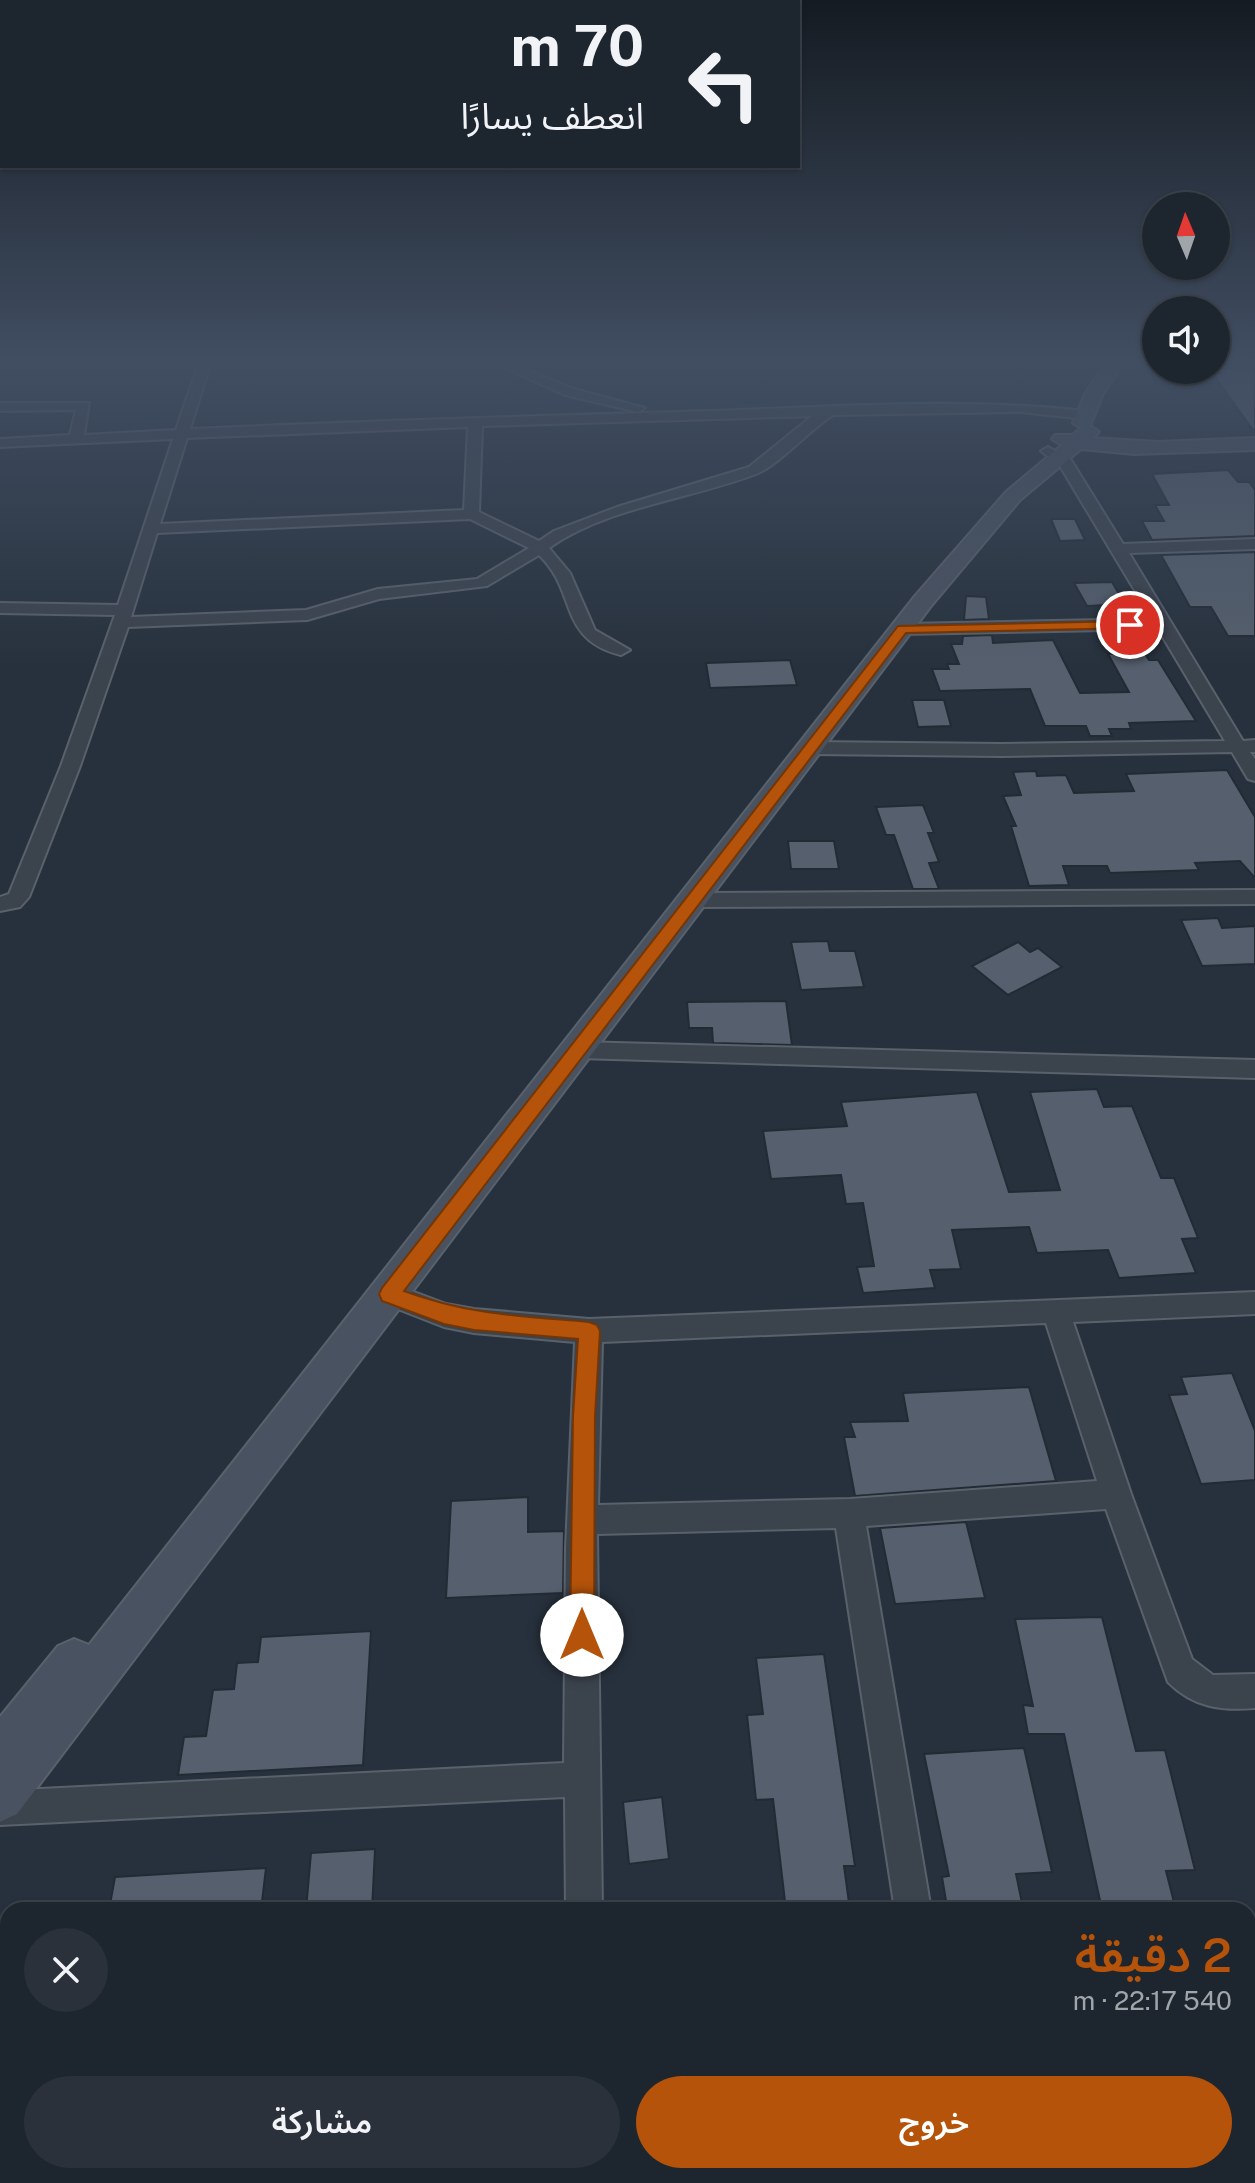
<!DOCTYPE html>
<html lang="ar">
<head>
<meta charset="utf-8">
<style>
	:root { --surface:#1d252e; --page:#2a313a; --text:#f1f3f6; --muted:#a0a5aa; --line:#3b424a; --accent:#b45309 }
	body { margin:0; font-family:"Public Sans","Noto Sans Arabic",sans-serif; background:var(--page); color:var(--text); direction:rtl; height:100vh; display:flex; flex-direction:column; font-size:30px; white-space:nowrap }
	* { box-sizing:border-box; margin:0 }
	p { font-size:26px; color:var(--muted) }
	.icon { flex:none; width:44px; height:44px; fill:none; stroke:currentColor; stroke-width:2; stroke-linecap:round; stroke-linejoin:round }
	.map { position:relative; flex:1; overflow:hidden; direction:ltr }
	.details { position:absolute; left:0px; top:1902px; width:1256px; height:282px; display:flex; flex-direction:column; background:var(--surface); border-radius:24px 24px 0 0; box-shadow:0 2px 6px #0004,0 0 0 2px var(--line); direction:rtl }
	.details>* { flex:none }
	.guide { position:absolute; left:0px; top:0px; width:800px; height:168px; box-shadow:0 2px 6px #0004,0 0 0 2px var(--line); direction:rtl; background:#1d252e; color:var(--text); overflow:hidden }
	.needle { width:52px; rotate:358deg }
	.fabs { position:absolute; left:1142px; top:192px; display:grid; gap:16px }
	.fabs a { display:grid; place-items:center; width:88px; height:88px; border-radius:50%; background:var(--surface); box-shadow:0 2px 6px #0004,0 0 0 2px var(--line); font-size:40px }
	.pin { position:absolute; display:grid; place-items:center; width:68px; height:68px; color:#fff; margin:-34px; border:4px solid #fff; border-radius:50%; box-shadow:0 2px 8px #0007 }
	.me { position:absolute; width:88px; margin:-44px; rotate:0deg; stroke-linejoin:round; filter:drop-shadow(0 0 6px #0008) }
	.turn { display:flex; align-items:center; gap:28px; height:168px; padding:0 24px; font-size:36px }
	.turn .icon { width:104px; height:104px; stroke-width:2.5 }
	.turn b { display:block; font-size:56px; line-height:68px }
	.round { display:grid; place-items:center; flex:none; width:84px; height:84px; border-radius:42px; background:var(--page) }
	.head { display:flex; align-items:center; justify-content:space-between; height:136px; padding:0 24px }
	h1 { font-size:48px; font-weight:600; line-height:60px; color:var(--accent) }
	.action { display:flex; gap:16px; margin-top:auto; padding:16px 24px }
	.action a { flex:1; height:92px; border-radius:48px; background:var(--accent); color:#fff; font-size:32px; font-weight:600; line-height:92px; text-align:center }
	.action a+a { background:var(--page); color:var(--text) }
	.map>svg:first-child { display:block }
</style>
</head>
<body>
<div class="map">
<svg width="1255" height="2183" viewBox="0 0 1255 2183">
	<rect width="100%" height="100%" fill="#27313d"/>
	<g fill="#555f6d" stroke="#222a34" stroke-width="2">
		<polygon points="1216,368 1255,368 1255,433 1210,370"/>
		<polygon points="1228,470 1238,482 1249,482 1255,490 1255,536 1152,540 1142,521 1164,521 1155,505 1169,505 1152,474"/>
		<polygon points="1051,519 1075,519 1085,540 1060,541"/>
		<polygon points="1255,552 1255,636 1228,636 1211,607 1190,607 1161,555"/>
		<polygon points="1112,582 1125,604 1087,606 1074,583"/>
		<polygon points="966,596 986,597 989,619 964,620"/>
		<polygon points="992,635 993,643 1053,640 1080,693 1129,692 1108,654 1144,652 1149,660 1158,660 1196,721 1129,723 1131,729 1109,729 1112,736 1090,736 1086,726 1045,726 1030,689 940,691 932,669 949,669 947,664 959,664 951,644 962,644 963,636"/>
		<polygon points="790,660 797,685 710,688 706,663"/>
		<polygon points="912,700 944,700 951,726 918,727"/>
		<polygon points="1227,770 1255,817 1255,878 1240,861 1195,863 1199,870 1110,873 1107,866 1063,866 1069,885 1029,886 1011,826 1016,826 1003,796 1021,795 1013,772 1036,771 1037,776 1066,775 1074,793 1134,791 1126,774"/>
		<polygon points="923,805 934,833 928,833 939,862 929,863 939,889 913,889 894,835 886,835 876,807"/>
		<polygon points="788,841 834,841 839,869 791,869"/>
		<polygon points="1218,918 1222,928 1255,926 1255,964 1202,966 1181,920"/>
		<polygon points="828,941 830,951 855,951 864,987 801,990 791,942"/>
		<polygon points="1018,942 1030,952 1038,948 1062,967 1008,995 972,966"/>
		<polygon points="786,1001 792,1045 713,1043 712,1028 689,1028 687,1002"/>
		<polygon points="1097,1089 1104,1107 1132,1106 1161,1178 1174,1178 1198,1238 1182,1239 1196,1273 1119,1278 1108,1250 1037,1253 1029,1227 952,1230 961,1269 930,1270 935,1288 863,1293 857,1267 874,1266 863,1203 846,1204 841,1175 771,1179 763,1131 847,1126 841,1102 977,1092 1009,1192 1060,1190 1030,1092"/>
		<polygon points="1232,1373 1255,1431 1255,1480 1201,1484 1169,1395 1187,1394 1181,1377"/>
		<polygon points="1029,1387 1056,1481 855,1496 844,1437 855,1437 850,1422 908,1421 903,1393"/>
		<polygon points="528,1497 528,1532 564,1531 563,1593 446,1598 451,1501"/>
		<polygon points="966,1522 985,1598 895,1604 880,1528"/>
		<polygon points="1102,1617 1136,1751 1165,1750 1195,1870 1166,1871 1176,1910 1102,1910 1064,1734 1028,1734 1023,1705 1033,1706 1015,1619"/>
		<polygon points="371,1631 363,1765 178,1775 184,1737 206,1736 213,1690 234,1689 237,1663 258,1662 261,1637"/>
		<polygon points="824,1654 855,1866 844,1866 850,1910 786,1910 773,1799 756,1800 747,1715 763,1714 756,1658"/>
		<polygon points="1024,1748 1052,1872 1016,1874 1022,1903 947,1907 942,1877 949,1876 924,1754"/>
		<polygon points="662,1797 669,1859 629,1864 623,1802"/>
		<polygon points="375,1849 372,1910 306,1910 311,1853"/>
		<polygon points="266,1868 261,1910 109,1910 115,1877"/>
	</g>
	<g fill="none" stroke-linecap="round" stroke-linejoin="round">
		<g stroke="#59616b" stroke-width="4">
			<g id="street">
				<path d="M198 365H210L190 429C363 421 536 416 710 411 834 407 961 397 1085 411L1092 415 1085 419 1021 412 833 415C809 430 779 465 756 474 691 499 607 507 549 548L570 573 595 630 630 650 621 655C557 639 578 592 539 555L487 586 379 599 307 620 128 627 80 766 29 897 20 907 0 911V897L9 894 61 766 115 615 0 613V603L118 605 173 439 0 447V439L70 435 76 410 0 411V403H89L84 435 176 430ZM812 416 749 467 617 507 554 531 539 541 479 512 482 426ZM468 427 464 510 160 524 187 438ZM470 519 529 548 477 579 378 589 306 610 131 617 157 533Z"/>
				<polygon points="499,365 515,365 574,389 645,408 638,412 565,395"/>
				<polygon points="1048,447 1071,460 1123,544 1255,539 1255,549 1129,553 1243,741 1255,740 1255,752 1250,752 1255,759 1255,781 1248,779 1232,752 1001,756 811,754 802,748 811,742 1001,744 1225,741 1158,629 903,634 895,629 903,624 1152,619 1060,466 1041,451"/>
				<polygon points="1255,890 1255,904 695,907 684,900 695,893"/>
				<polygon points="579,1042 1255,1060 1255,1078 579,1058 571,1056 567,1050 571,1044"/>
				<path d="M390 1283 446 1304 474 1309 589 1319 1255 1292V1314L1073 1322 1131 1494 1192 1659 1213 1675 1255 1674V1708C1221 1711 1193 1707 1168 1682L1106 1509 866 1526 931 1910H895L836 1528 597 1534 602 1910H566L565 1797 0 1825V1791L564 1763 566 1548 575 1342 474 1333 444 1327 380 1302 376 1294 380 1286ZM1046 1323 1097 1481 850 1499 598 1505 602 1342Z"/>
				<polygon points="1255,2113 1255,2153 1248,2154 1248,2114"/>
				<rect x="571" y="2176" width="40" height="7"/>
				<polygon points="658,2176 767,2176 764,2183 655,2183"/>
				<polygon points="792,2176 832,2176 833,2183 793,2183"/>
			</g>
		</g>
		<g stroke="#59616b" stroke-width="4">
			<polygon id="secondary" points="1104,365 1122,365 1103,394 1090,426 1099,432 1093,438 1158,442 1255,438 1255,450 1134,454 1081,449 1020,500 931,606 17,1814 0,1822 0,1717 58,1646 74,1639 89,1645 915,596 1006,492 1062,445 1052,439 1055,435 1073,435 1081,428 1073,423 1085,394"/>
		</g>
		<use href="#street" fill="#3b434d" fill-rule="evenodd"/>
		<use href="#secondary" fill="#495260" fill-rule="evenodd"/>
	</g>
	<linearGradient id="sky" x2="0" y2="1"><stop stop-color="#151b22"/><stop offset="0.54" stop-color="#414e62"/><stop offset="1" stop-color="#414e62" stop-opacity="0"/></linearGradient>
	<rect width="1255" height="670" fill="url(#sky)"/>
	<path fill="#b45309" stroke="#753606" stroke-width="2" d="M1130 621 1135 622V628L906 633 404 1291C469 1315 521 1316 589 1322L597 1325 600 1331 595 1416 594 1635 591 1644 582 1647 574 1644 570 1635 573 1416 578 1339 474 1330 444 1324 382 1301 379 1294 382 1288 898 626Z"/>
</svg>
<div class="fabs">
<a><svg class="needle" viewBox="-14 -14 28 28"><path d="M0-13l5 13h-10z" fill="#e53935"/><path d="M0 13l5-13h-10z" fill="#a0a5aa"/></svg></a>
<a><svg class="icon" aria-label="sound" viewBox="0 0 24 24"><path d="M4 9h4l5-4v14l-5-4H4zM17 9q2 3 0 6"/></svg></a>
</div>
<div class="pin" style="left:1130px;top:625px;background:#d93025"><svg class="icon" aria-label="arrive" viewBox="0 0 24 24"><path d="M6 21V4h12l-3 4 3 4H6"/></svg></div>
<svg class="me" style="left:582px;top:1635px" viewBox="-20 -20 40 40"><circle r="19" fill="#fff"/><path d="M0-13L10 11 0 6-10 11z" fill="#b45309"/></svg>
<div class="guide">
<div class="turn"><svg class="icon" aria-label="left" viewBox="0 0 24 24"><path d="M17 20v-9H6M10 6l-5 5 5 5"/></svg><div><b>70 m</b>انعطف يسارًا</div></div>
</div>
<section class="details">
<div class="head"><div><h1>2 دقيقة</h1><p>540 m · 22:17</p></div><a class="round"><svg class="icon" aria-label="close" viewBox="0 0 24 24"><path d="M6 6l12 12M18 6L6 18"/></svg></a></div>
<div class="action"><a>خروج</a><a>مشاركة</a></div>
</section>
</div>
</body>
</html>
